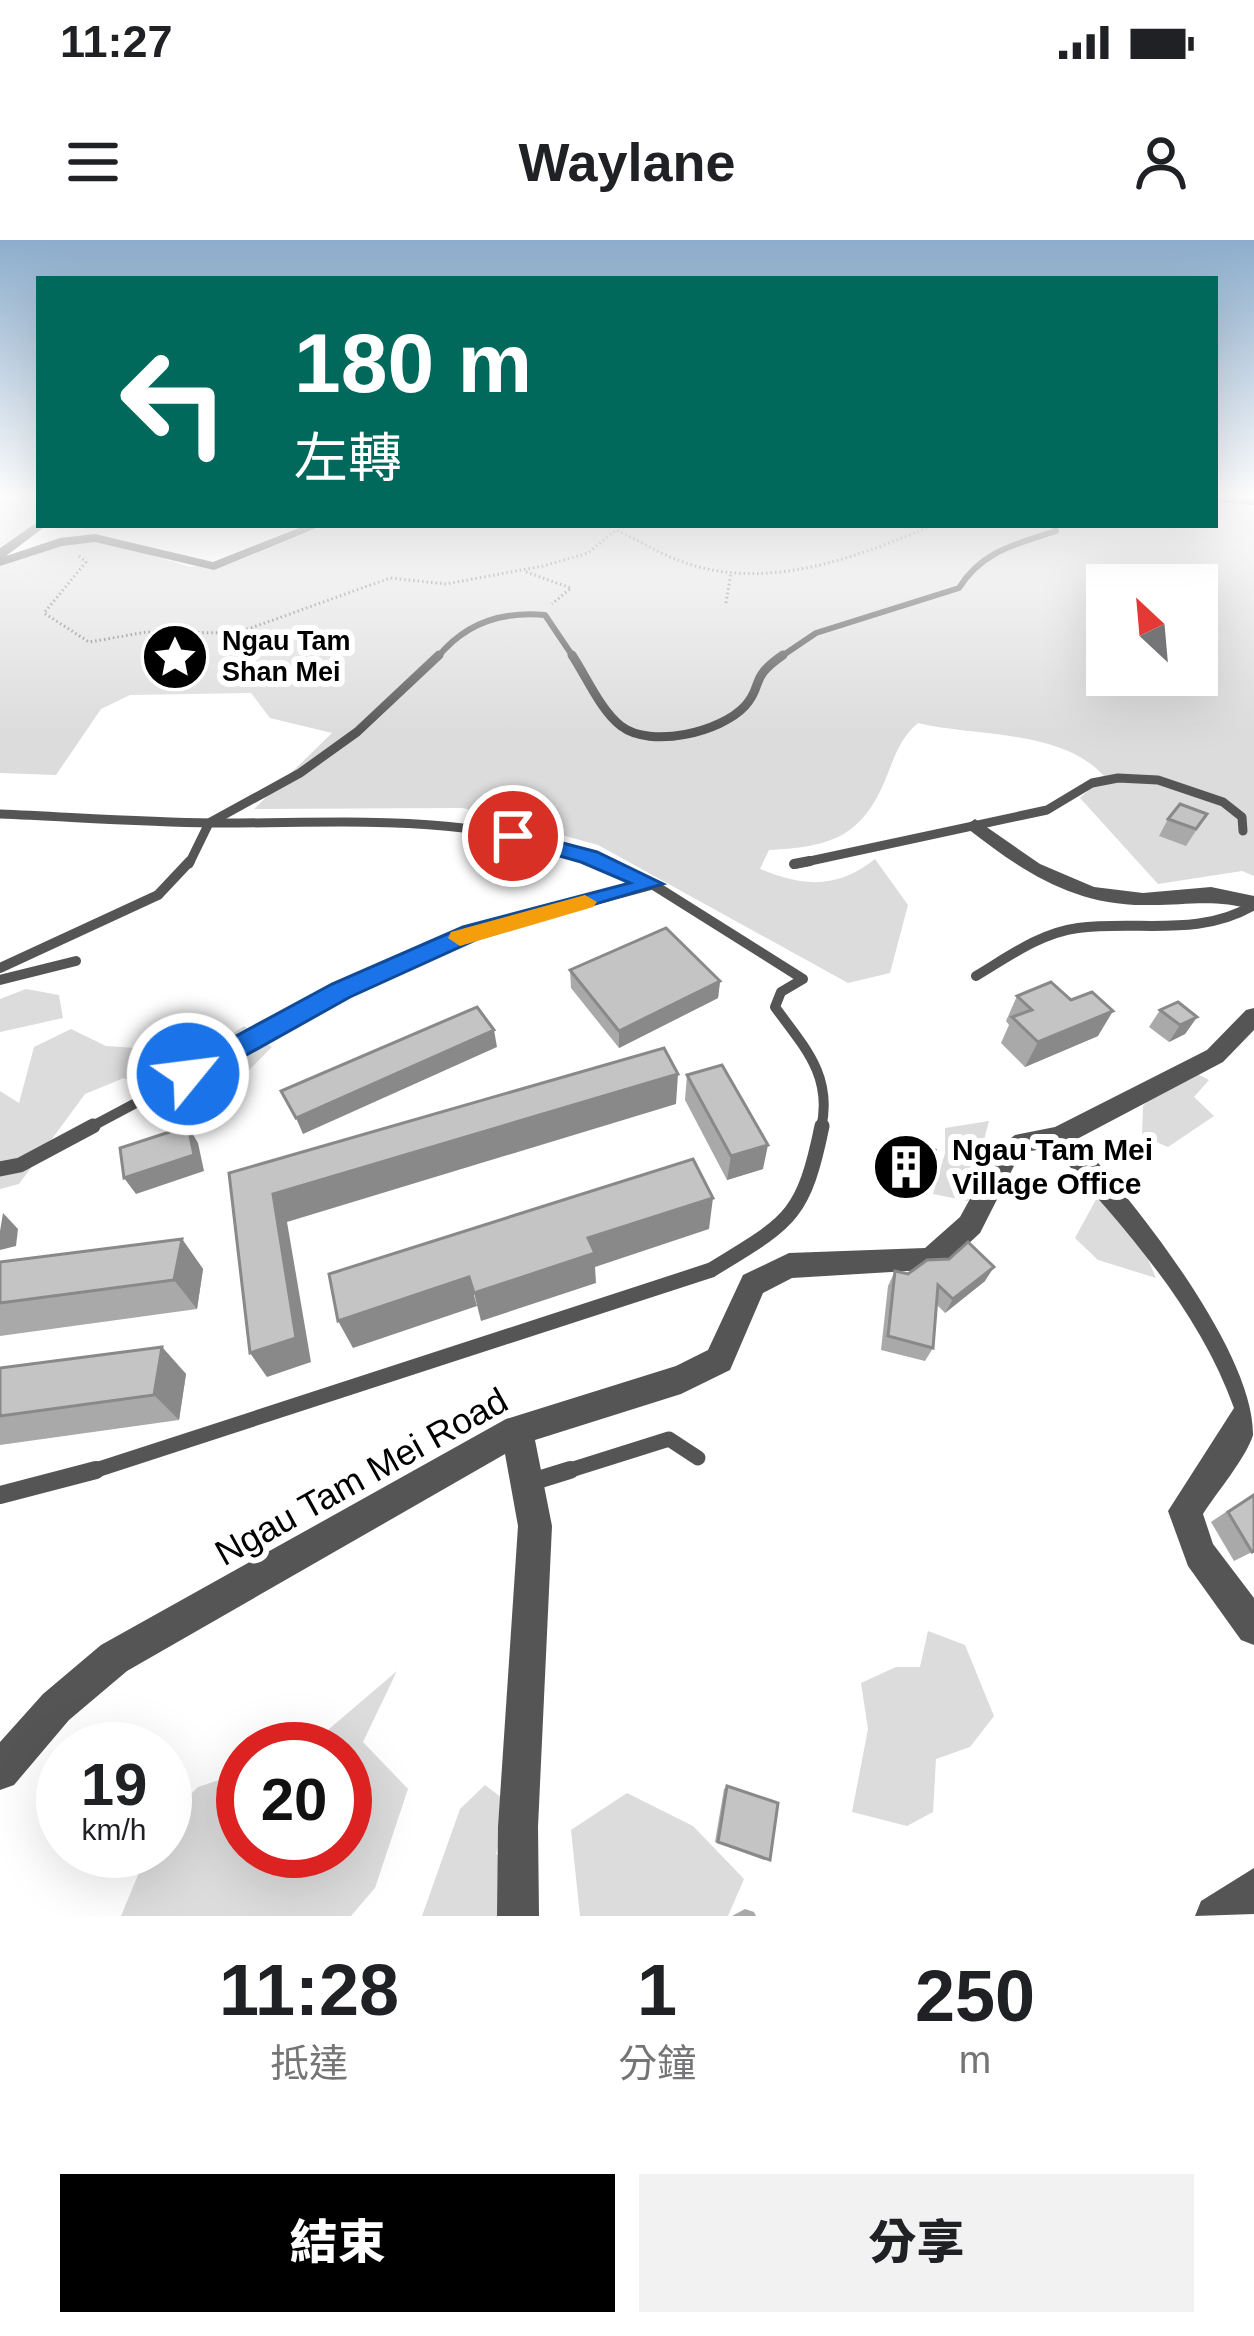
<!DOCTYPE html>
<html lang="zh-TW">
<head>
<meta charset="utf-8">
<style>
	:root { --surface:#fff; --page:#f2f2f2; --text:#202124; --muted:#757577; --accent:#000 }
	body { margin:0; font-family:Arial,"Noto Sans TC",sans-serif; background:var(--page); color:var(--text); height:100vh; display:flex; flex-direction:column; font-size:45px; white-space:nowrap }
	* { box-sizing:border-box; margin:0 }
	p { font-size:39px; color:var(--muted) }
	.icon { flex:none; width:66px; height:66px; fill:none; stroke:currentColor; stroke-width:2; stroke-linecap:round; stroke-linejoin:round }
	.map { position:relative; height:1676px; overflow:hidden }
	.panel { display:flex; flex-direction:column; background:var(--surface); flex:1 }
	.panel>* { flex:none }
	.hud { position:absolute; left:36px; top:36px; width:1182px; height:252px; border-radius:0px; box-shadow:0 12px 48px #0002; background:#00695c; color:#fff; overflow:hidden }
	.needle { width:78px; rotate:334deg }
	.fabs { position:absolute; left:1086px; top:324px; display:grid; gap:24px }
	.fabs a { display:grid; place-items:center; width:132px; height:132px; border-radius:0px; background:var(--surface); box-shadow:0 12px 48px #0002; font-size:60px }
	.speed { position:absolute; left:36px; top:1482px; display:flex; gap:24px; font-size:60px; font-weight:700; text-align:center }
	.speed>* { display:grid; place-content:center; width:156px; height:156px; border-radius:50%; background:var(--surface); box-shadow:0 12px 48px #0002; line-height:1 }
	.speed small { font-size:30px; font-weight:400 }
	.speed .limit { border:18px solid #d22; background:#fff; color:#111 }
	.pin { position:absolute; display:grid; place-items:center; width:102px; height:102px; color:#fff; margin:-51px; border:6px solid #fff; border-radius:50%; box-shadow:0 3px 12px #0007 }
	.me { position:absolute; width:132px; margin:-66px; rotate:61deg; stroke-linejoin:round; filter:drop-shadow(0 0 9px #0008) }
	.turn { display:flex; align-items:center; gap:42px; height:252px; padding:0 60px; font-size:54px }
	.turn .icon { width:156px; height:156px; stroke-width:2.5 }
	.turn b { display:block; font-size:84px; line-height:102px }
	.eta { display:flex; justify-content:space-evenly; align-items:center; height:204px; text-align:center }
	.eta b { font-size:72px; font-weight:800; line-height:84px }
	.button { display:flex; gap:24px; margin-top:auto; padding:24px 60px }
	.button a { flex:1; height:138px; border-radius:0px; background:var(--accent); color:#fff; font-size:48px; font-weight:800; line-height:138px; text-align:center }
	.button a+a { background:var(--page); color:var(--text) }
	.status { display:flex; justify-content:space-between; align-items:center; height:84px; padding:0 60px; background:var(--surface); direction:ltr }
	.status svg { height:33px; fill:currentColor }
	header { display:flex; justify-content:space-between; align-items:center; height:156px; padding:0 60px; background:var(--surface); font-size:54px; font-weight:800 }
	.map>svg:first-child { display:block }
</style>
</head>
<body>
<div class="status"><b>11:27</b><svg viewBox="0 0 49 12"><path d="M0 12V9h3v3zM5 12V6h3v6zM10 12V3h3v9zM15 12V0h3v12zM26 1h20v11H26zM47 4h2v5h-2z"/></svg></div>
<header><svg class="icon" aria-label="menu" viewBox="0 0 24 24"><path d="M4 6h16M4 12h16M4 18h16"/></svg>Waylane<svg class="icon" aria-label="person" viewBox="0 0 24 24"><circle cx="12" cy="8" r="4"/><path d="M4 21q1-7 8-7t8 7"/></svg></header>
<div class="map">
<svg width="1254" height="1676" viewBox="0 0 1254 1676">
	<rect width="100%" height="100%" fill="#fff"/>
	<g fill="#dcdcdc" fill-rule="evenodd">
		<polygon points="0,258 39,258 43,285 0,306"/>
		<path d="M1215 258H1254V636L1242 631 1158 644 1080 558 1104 536C1062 489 976 497 918 483 900 498 895 516 886 538 862 598 829 607 769 610L760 629C804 647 837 649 875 619L908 665 890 733 848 743 598 605 463 568 254 569 332 493 270 478 251 453 130 455 101 469 56 535 0 533V326L34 308 102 300 190 327 231 323 327 285H1215ZM1107 345H1197V435H1107Z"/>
		<polygon points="26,749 59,755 63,778 0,792 0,759"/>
		<polygon points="244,786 272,807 205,874 124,838 85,854 19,944 0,949 0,851 19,863 34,807 71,789 106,806 166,810 176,832"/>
		<polygon points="1182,826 1209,840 1194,857 1214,876 1168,907 1142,896 1143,866"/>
		<polygon points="989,881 968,961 933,954 945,913 945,888"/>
		<polygon points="1099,954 1124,963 1156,1038 1098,1020 1075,998"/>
		<polygon points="928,1391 965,1405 994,1476 970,1507 936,1519 933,1572 907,1586 852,1572 868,1489 861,1443 896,1427 920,1427"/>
		<polygon points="397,1431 363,1502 408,1549 375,1648 351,1676 121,1676 148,1611 165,1611 165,1580 198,1547 243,1532 243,1611 345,1611 345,1509 296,1509 322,1495"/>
		<polygon points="485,1545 510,1564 496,1614 533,1631 536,1676 422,1676 460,1569"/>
		<polygon points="627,1553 693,1586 744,1639 728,1676 580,1676 571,1590"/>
	</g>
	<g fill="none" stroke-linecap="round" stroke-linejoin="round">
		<g stroke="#777" stroke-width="3" stroke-dasharray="1.5 3" stroke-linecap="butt">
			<path d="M79 316 86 322 44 373 89 402 147 392 237 393 390 338 446 344 543 326 588 313 616 290C639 300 659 314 683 322 766 352 856 318 933 285"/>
			<polyline points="526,332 571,348 552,364"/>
			<polyline points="726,363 731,333"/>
		</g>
		<g stroke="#555" stroke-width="6">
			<polyline points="1215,259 1254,262"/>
			<path d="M437 418C464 384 501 371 545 375L574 418"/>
			<path d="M779 418 816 393 959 348C982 311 1016 304 1056 291L1054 285"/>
		</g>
		<g stroke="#555" stroke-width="9">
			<path d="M572 415C586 436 601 471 621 486 651 509 721 492 745 466 764 445 748 439 783 415"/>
			<path d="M0 574C71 577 142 582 212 583 345 584 479 570 604 624"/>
			<polyline points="189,624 209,583 300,533 357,492 439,415"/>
			<polyline points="796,624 1047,570 1092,543 1118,538 1158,540 1223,562 1242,577 1243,591"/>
		</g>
		<g stroke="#555" stroke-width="10">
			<path d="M597 621 652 644 803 739 781 752 775 767C805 808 833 836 821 889"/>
			<polyline points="794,624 810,621"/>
			<polyline points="0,728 158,655 190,621"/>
			<path d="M976 736C1008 717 1040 693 1078 688 1139 680 1198 698 1254 665"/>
			<polyline points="0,740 76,721"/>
			<polyline points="87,889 399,723 472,693 651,645"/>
		</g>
		<g stroke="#555" stroke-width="15">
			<polyline points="0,929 20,925 93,886"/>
			<path d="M87 1233 711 1030C789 982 803 979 822 886"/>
			<polyline points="561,1233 669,1199 698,1218"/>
		</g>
		<g stroke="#555" stroke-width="18">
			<polyline points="528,1243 570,1230"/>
			<polyline points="0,1255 96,1230"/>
		</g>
		<g fill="#555" fill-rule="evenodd">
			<polygon points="39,281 43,288 6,316 60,298 95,294 213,322 307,285 324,285 214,330 95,302 62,306 0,326 0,308"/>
			<path d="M975 579 1040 624 1094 647 1143 653 1211 647 1254 656V670C1212 658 1186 666 1144 665 1073 665 1022 631 968 589L966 585Z"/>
			<path d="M1254 768V790L1223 822 1077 899C1131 958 1254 1110 1253 1195 1246 1218 1217 1252 1203 1274L1213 1304 1254 1358V1405L1241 1400 1188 1326 1168 1271 1234 1168C1198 1068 1124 987 1053 908L1030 911 1016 922 980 993 941 1029 792 1038 763 1053 730 1130 681 1154 535 1200 552 1286 538 1587 539 1676H497L498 1587 518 1286 505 1214 127 1431 69 1480 14 1545 0 1550V1502L43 1454 101 1405 506 1179 676 1126 708 1110 743 1035 789 1013 925 1008 960 977 998 908 1015 895 1055 887 1207 810 1246 770Z"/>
			<polygon points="1254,1628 1254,1674 1195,1676 1201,1661"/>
		</g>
	</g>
	<g fill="#a9a9a9">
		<polygon points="1207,574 1186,606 1159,596 1168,579"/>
		<polygon points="570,730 720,741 718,758 619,808 571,748"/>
		<polygon points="1017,756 1098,796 1025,827 1001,803 1009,785 1006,781"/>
		<polygon points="1160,770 1197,777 1185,794 1169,802 1149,787"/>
		<polygon points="687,835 763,929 727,940 685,860"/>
		<polygon points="935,910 920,943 885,927 891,911"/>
		<polygon points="182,999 203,1029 197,1069 0,1096 0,1022"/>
		<polygon points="895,1031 908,1034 985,1041 945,1073 937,1065 933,1108 925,1121 881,1110 888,1046"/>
		<polygon points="162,1107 186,1134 179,1180 0,1205 0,1128"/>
		<polygon points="1254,1253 1254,1311 1234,1321 1211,1282"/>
		<polygon points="727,1546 770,1620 764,1620 715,1602 724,1549"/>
		<polygon points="745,1669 754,1672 756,1676 732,1676"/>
	</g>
	<g fill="#898989">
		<polygon points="720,741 718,758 619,808 619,791"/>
		<polygon points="1113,771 1098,796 1025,827 1038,802"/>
		<polygon points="1197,777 1185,794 1169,802 1180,785"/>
		<polygon points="494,790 497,807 303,894 296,878"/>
		<polygon points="678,834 676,864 287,982 311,1122 267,1137 250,1113 273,954"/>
		<polygon points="188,886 198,903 204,931 136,954 124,938"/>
		<polygon points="768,905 763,929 727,940 731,916"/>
		<polygon points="713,958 709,989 595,1027 596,1043 481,1081 474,1053 588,998"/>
		<polygon points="3,973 18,989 16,1006 0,1010 0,991"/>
		<polygon points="182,999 203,1029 197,1069 174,1040"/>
		<polygon points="994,1027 985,1041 945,1073 953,1059"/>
		<polygon points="469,1037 477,1066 353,1108 338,1081"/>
		<polygon points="162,1107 186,1134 179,1180 154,1155"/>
	</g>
	<g fill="#c4c4c4" stroke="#898989" stroke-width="3">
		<polygon points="1180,564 1207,574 1196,589 1168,579"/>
		<polygon points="666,688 720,741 619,791 570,730"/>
		<polygon points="1051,742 1071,760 1092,752 1113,771 1038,802 1012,777 1032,770 1017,756"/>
		<polygon points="1178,762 1197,777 1180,785 1160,770"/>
		<polygon points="477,767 494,790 296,878 281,851"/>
		<polygon points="664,808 678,834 273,954 296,1098 250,1113 229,933"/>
		<polygon points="722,825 768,905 731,916 687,835"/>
		<polygon points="188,886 194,915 124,938 120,908"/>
		<polygon points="900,895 935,910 927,927 891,911"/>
		<polygon points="693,919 713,958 588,998 595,1013 474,1053 469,1037 338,1081 329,1034"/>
		<polygon points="182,999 174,1040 0,1063 0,1022"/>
		<polygon points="968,1002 994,1027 953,1059 938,1045 933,1108 888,1096 895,1031 908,1034 927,1020 949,1019"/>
		<polygon points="162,1107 154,1155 0,1176 0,1128"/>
		<polygon points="1254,1255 1254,1311 1252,1312 1228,1272"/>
		<polygon points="727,1546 778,1563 770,1620 718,1602"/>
	</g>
	<linearGradient id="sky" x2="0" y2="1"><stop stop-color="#8cadcc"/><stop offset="0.52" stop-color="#fff"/><stop offset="1" stop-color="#fff" stop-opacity="0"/></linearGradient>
	<rect width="1254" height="493" fill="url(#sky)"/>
	<polygon fill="#1a73e8" stroke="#114b97" stroke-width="3" points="513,590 597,612 663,644 480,698 350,757 198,842 179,842 179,827 332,744 463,687 630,643 581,622 506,601 506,592"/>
	<polygon fill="#f59e0b" points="585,655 597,662 593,667 460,706 448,698 451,692"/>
	<defs>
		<g id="sight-disc" transform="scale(3.45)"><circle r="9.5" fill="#000" stroke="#fff"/><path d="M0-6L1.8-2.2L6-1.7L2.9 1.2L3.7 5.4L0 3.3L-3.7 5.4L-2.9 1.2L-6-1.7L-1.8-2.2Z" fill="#fff"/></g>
		<g id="building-disc" transform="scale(3.45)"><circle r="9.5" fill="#000" stroke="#fff"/><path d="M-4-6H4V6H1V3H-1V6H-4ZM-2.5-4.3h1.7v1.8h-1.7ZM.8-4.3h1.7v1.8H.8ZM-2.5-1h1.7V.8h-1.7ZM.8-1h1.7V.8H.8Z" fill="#fff"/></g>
	</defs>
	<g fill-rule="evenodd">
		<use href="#sight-disc" x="175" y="417"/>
		<use href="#building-disc" x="906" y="927"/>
	</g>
	<g text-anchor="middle" stroke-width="12" stroke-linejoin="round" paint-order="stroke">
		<g font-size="27" font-weight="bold" fill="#000" stroke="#fff" text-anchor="start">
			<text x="222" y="410">Ngau Tam<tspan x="222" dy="31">Shan Mei</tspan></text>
		</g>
		<g font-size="30" font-weight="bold" fill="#000" stroke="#fff" text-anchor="start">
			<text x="952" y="920">Ngau Tam Mei<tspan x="952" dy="34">Village Office</tspan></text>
		</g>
		<g font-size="36" fill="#000" stroke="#fff">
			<text transform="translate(361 1236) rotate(-29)" y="13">Ngau Tam Mei Road</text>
		</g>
	</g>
</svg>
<div class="fabs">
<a><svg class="needle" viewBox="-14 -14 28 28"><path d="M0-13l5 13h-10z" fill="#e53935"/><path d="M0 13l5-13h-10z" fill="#757577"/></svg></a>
</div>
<div class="speed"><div>19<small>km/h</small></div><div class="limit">20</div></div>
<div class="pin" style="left:513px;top:596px;background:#d93025"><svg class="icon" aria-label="arrive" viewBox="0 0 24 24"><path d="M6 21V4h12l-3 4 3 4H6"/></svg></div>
<svg class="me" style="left:188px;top:834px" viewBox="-20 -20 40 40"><circle r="17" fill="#1a73e8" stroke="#fff" stroke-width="3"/><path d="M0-11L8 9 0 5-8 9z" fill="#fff"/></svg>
<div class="hud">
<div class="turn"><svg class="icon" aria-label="left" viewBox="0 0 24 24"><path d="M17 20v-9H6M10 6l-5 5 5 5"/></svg><div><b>180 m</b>左轉</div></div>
</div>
</div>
<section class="panel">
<div class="eta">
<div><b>11:28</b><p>抵達</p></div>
<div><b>1</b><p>分鐘</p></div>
<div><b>250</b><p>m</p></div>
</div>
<div class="button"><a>結束</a><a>分享</a></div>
</section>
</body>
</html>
